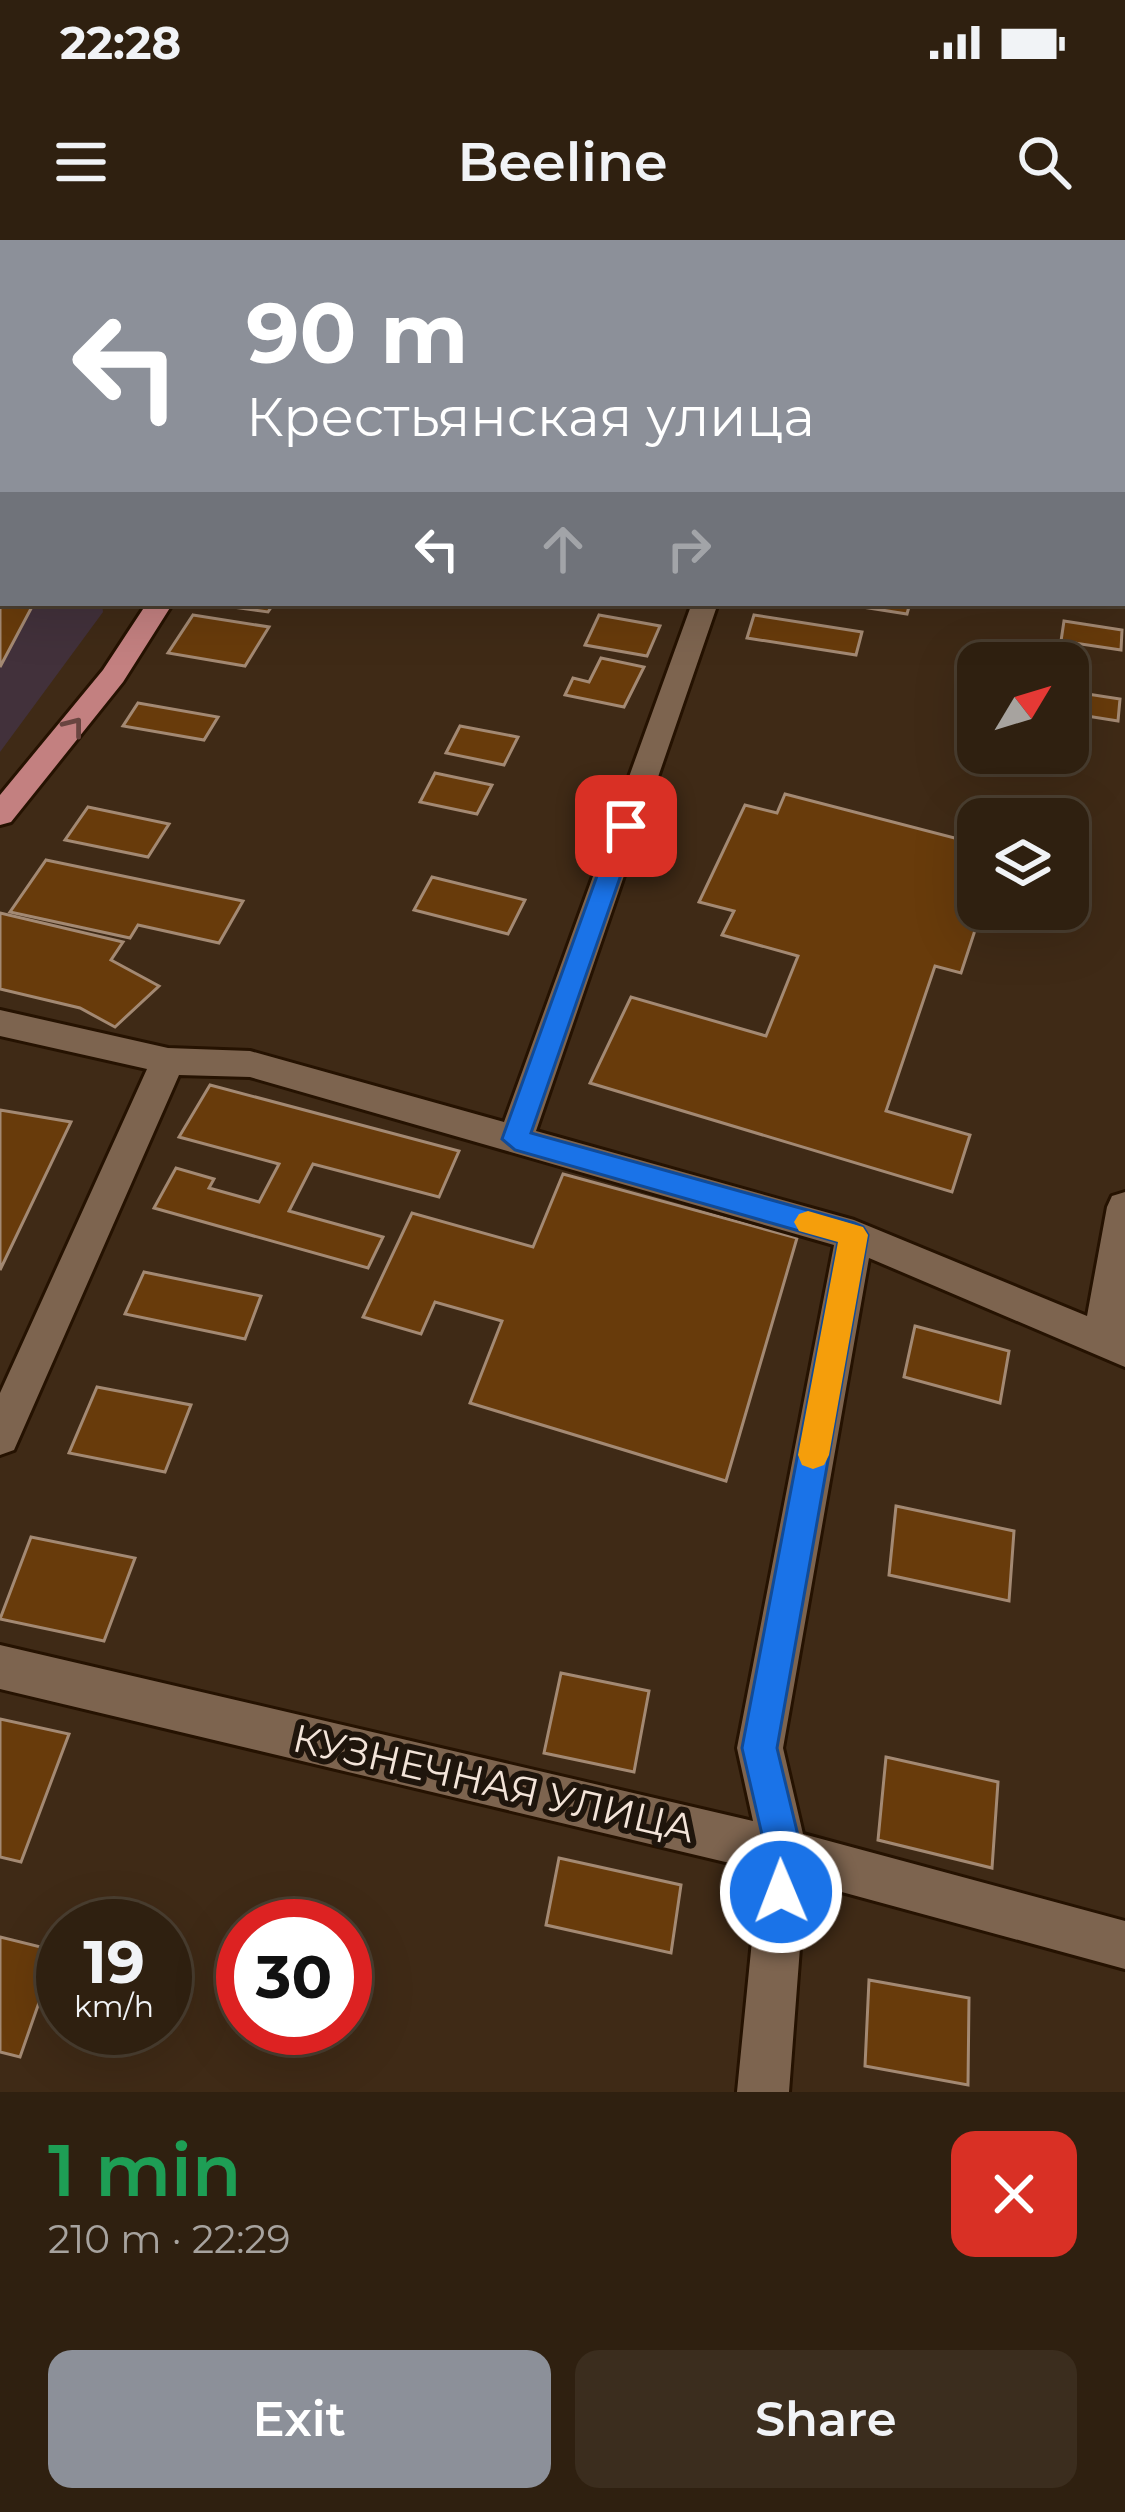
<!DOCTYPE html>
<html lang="en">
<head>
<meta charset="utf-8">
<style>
	:root { --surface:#2f2010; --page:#3b2d1e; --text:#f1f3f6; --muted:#a7a39f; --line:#4a3e30; --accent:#8c9099 }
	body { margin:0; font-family:Montserrat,sans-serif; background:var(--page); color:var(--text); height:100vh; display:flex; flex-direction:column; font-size:45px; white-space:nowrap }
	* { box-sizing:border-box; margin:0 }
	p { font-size:39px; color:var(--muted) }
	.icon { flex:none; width:66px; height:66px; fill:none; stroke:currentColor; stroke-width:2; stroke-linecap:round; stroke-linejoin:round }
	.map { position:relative; height:1852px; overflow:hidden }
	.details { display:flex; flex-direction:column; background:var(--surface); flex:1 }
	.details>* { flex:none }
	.hud { position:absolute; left:0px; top:0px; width:1125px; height:366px; box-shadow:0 12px 48px #0002,0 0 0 3px var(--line); background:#8c9099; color:#fff; overflow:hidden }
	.needle { width:78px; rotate:52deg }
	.buttons { position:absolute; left:957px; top:402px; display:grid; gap:24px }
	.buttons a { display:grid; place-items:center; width:132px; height:132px; border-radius:24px; background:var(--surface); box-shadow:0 12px 48px #0002,0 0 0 3px var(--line); font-size:60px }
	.speed { position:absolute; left:36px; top:1659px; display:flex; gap:24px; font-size:60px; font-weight:700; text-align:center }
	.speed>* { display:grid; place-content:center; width:156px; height:156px; border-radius:50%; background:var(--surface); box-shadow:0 12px 48px #0002,0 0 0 3px var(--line); line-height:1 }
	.speed small { font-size:30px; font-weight:400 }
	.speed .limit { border:18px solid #d22; background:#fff; color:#111 }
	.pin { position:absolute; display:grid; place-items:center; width:102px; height:102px; color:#fff; margin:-51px; border-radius:24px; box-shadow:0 6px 18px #0006 }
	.me { position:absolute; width:132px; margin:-66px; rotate:359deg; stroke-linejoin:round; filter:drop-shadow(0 0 9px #0008) }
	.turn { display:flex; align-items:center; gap:42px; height:252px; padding:0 48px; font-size:54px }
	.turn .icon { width:156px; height:156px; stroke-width:2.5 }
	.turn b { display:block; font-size:84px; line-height:102px }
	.lanes { display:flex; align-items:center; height:114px; padding:0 48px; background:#0003; justify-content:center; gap:60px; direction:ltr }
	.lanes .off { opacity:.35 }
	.round { display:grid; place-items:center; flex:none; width:126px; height:126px; border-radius:24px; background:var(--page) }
	.head { display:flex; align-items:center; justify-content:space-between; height:204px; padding:0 48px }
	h1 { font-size:72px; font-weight:600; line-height:90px; color:#1e9e55 }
	.primary-button { display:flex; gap:24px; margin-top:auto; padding:24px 48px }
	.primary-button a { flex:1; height:138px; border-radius:24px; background:var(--accent); color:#fff; font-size:48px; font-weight:600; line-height:138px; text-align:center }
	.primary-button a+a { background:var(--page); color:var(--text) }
	.status { display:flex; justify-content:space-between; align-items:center; height:84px; padding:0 60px; background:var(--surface); direction:ltr }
	.status svg { height:33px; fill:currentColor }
	header { display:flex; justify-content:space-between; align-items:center; height:156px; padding:0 48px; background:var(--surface); font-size:54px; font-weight:600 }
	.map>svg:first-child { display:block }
</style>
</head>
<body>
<div class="status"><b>22:28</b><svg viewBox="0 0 49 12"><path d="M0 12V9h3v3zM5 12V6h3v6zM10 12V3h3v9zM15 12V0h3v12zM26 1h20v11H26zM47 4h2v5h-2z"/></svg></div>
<header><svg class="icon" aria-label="menu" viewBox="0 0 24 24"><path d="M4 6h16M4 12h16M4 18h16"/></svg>Beeline<svg class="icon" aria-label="search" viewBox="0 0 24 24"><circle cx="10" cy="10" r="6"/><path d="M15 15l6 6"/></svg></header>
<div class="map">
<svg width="1125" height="1852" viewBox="0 0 1125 1852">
	<rect width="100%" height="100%" fill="#3f2a16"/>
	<polygon fill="#42313b" points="0,264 3,363 102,363 103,372 0,512"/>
	<g fill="#683b0b" stroke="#a38973" stroke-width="3">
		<polygon points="0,352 3,363 34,363 0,427"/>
		<polygon points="204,363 274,363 268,372"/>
		<polygon points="837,363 910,363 907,374"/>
		<polygon points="193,375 269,387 245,426 168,413"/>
		<polygon points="599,375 660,386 647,416 585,405"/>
		<polygon points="754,375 862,392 856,415 747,398"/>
		<polygon points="1064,381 1122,390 1121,410 1061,401"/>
		<polygon points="601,418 644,427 624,467 565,455 573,438 589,442"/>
		<polygon points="1068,451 1120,459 1118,481 1068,473"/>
		<polygon points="138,463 218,477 204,500 123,486"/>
		<polygon points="460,486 518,497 504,525 446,513"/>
		<polygon points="435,533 492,545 477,574 420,562"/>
		<polygon points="785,554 978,604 973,624 978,625 978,669 982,669 961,733 935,726 886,871 970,895 952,952 590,843 631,757 766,796 798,716 722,695 734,671 699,662 745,565 777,573"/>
		<polygon points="88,567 169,584 148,617 65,600"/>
		<polygon points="46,620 243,661 219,703 138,685 130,698 10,672"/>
		<polygon points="432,637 525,660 508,694 414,670"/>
		<polygon points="0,673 123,702 111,720 159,746 115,787 80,768 0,749"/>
		<polygon points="210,845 459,911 439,957 313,924 289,971 383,997 368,1028 154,968 176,928 214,939 209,948 259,962 279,924 179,897"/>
		<polygon points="0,870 71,882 0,1030"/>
		<polygon points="563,934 797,998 726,1241 470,1163 502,1081 435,1062 421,1094 363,1077 412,973 533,1007"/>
		<polygon points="144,1032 261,1056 245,1099 125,1074"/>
		<polygon points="915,1086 1009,1111 1000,1163 904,1137"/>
		<polygon points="97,1147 191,1165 165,1232 69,1213"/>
		<polygon points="896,1266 1014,1291 1009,1361 889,1335"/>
		<polygon points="31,1297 135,1318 104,1401 0,1379"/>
		<polygon points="561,1433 649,1451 634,1532 544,1513"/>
		<polygon points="0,1479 69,1494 21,1622 0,1617"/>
		<polygon points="886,1517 998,1542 992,1628 878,1600"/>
		<polygon points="559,1618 681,1645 671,1713 546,1685"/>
		<polygon points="0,1697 57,1711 20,1817 0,1812"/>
		<polygon points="869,1740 969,1758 968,1845 865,1826"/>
	</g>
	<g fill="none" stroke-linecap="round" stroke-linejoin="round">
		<g stroke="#251201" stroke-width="6">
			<g id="minor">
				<rect x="0" y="88" width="3" height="14"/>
				<polygon points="692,363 718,363 536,891 854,980 1087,1076 1107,967 1112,956 1125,952 1125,1127 869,1018 783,1508 803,1594 1125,1681 1125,1729 805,1642 789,1852 737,1852 759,1630 0,1449 0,1405 753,1581 737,1508 834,1005 250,837 179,835 14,1210 0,1215 0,1153 147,829 0,796 0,770 168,808 250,811 504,882"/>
			</g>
		</g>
		<g stroke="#251201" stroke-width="6">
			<g id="major">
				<rect x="1122" y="222" width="3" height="15"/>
				<rect x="0" y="225" width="3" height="14"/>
				<polygon points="147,363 173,363 123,442 11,582 0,585 0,555 103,430"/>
			</g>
		</g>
		<use href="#minor" fill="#7d644f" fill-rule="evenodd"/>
		<use href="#major" fill="#c38080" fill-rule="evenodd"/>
	</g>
	<defs><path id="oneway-chevron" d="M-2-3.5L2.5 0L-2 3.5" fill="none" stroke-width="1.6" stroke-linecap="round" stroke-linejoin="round" transform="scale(3)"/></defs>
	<use stroke="#694540" href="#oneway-chevron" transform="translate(74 486) rotate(-52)"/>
	<polygon fill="#1a73e8" stroke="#114b97" stroke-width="3" points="626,578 638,586 531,893 854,983 863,987 868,995 777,1508 802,1612 793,1665 781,1670 768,1665 762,1652 766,1612 742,1508 838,1002 515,910 502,899 615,586"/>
	<polygon fill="#f59e0b" points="808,971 863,987 868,995 829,1215 824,1225 813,1229 802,1225 798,1215 838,1002 799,991 794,982 799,974"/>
	<g text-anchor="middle" stroke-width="12" stroke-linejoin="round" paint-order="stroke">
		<g font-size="39" fill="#f3e4d9" stroke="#1f150c">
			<text transform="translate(494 1543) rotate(13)" y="14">КУЗНЕЧНАЯ УЛИЦА</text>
		</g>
	</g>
</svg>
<div class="buttons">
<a><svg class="needle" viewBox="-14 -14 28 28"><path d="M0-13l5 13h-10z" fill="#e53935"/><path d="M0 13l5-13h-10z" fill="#a7a39f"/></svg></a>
<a><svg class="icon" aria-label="layers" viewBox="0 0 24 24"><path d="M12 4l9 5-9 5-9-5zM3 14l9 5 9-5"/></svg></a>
</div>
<div class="speed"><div>19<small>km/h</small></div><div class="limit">30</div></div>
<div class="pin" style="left:626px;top:586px;background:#d93025"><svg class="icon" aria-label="arrive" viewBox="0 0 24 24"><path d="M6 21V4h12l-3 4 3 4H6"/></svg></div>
<svg class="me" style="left:781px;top:1652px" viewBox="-20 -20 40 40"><circle r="17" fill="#1a73e8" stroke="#fff" stroke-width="3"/><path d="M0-11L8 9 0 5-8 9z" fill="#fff"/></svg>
<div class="hud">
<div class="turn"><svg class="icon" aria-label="left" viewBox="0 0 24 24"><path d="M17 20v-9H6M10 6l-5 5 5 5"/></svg><div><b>90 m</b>Крестьянская улица</div></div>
<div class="lanes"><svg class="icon" aria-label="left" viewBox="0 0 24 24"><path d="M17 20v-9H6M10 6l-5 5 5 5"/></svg><svg class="icon off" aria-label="ahead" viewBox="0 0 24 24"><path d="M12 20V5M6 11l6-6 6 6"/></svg><svg class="icon off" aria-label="right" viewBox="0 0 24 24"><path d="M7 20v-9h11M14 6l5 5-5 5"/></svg></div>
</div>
</div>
<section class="details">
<div class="head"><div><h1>1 min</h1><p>210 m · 22:29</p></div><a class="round" style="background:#d93025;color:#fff"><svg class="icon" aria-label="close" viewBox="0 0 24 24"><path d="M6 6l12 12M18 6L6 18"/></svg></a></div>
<div class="primary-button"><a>Exit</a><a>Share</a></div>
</section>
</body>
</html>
